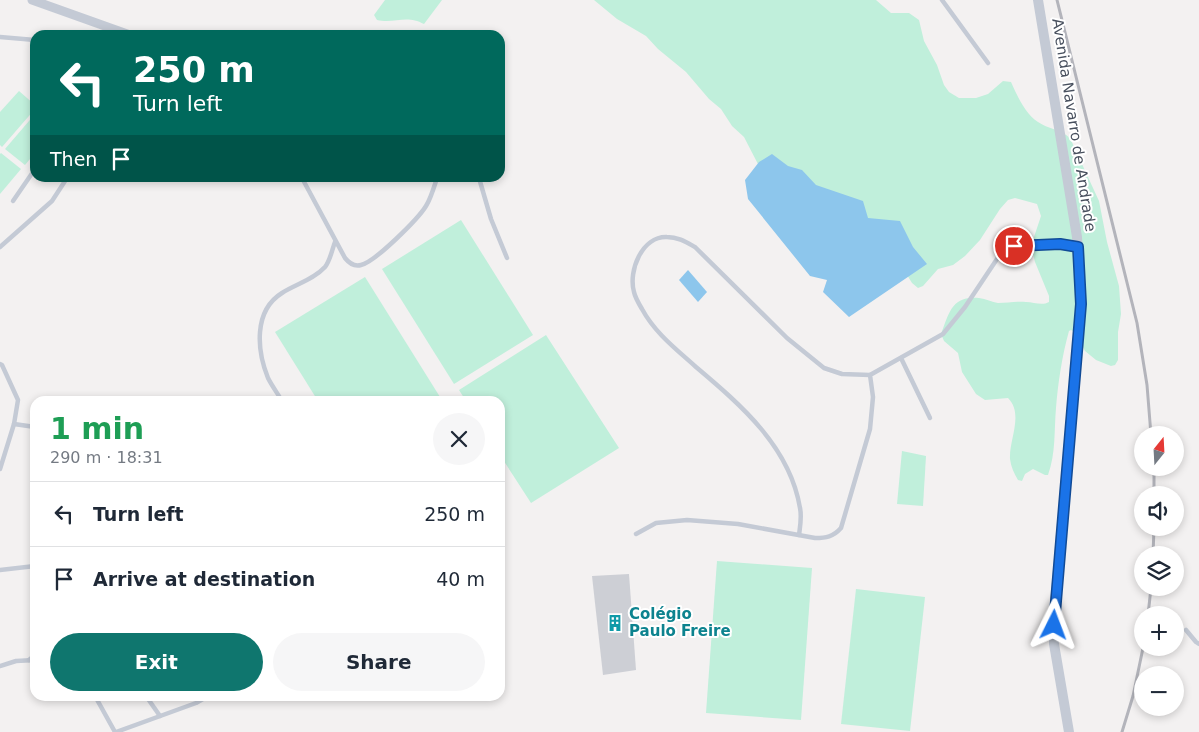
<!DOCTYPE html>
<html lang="en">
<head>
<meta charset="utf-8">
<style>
	:root { --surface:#fff; --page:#f6f6f7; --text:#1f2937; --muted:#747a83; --line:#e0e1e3; --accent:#0f766e }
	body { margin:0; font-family:"DejaVu Sans",sans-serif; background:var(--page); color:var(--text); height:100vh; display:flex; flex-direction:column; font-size:19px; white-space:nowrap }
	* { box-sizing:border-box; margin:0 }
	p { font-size:16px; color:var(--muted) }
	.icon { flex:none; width:28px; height:28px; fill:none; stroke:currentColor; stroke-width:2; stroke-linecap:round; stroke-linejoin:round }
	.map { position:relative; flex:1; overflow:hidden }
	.drawer { position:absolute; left:30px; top:396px; width:475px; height:305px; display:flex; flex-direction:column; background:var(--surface); border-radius:15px; box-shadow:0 2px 8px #0003 }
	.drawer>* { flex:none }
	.top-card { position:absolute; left:30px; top:30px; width:475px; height:152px; border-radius:15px; box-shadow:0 2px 8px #0003; background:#00695c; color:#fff; overflow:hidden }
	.needle { width:32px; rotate:18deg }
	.fabs { position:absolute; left:1134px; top:426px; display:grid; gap:10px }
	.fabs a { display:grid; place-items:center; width:50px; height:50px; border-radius:50%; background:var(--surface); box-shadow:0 2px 8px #0003; font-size:25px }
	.pin { position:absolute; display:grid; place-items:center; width:42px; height:42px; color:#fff; margin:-21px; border:2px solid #fff; border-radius:50%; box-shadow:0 1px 5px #0007 }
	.me { position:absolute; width:55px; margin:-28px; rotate:3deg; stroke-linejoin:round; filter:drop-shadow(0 0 4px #0008) }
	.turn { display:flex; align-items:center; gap:18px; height:105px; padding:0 20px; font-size:22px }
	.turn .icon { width:65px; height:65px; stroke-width:2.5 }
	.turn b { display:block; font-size:35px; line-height:42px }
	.then { display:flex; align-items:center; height:48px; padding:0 20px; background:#0003; gap:10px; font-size:19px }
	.round { display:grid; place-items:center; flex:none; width:52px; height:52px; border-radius:26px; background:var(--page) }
	.summary { display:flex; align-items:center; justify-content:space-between; height:85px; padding:0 20px }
	h1 { font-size:30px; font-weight:600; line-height:38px; color:#1e9e55 }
	.primary-button { display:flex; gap:10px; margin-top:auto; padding:10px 20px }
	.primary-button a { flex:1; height:58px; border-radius:30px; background:var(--accent); color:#fff; font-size:20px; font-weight:600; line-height:58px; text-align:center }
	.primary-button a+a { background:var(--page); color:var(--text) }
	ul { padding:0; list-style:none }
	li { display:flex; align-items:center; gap:15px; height:65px; padding:0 20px; border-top:1px solid var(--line) }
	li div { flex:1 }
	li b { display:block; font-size:19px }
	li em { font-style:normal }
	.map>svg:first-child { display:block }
</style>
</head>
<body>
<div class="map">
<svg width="1199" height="732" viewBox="0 0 1199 732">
	<rect width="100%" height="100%" fill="#f3f1f1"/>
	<g fill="#c0efdb">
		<path d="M385 0H442L424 24C406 14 395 24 377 20L374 15Z"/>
		<path d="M594 0H876L891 13H909L919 20 924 41 937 65 944 85 949 92 959 98H976L988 94 1003 81 1011 82C1017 95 1025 114 1038 122 1048 129 1060 129 1070 138L1099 201 1107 242 1119 286 1121 314 1118 332V360L1115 365 1111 366 1096 360 1085 351 1075 332 1071 330 1069 331C1062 356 1058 383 1056 408 1054 431 1056 453 1048 475H1045L1033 469 1025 474 1022 481 1018 480C1014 473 1011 467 1010 459 1009 439 1024 414 1008 398L985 400 976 394 962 372 958 353 944 341 941 334C949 313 952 295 979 298 986 299 992 302 998 303 1008 303 1017 301 1026 302 1034 302 1042 306 1049 302V296L1035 262 1031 246 1041 216 1037 204 1015 198 1008 200 1000 209 980 240 965 256 953 265 938 269 923 286 918 288 912 283 899 262 760 168 744 137 732 126 721 109 709 99 686 72 658 49 646 36 617 19Z"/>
		<polygon points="19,91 35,105 35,109 2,147 0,145 0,112"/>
		<polygon points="35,114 35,153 25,165 5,149"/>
		<polygon points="1,153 21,169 0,194 0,154"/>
		<polygon points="461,220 533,335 454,384 382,269"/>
		<polygon points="365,277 440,397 433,401 318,401 275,332"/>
		<polygon points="546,335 619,448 531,503 500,455 500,401 466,401 459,390"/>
		<polygon points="902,451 926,456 923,506 897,504"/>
		<polygon points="717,561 812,568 801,720 706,713"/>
		<polygon points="856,589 925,597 910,731 841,724"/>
	</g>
	<g fill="#8dc6ec">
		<polygon points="772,154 788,166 802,170 816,185 863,201 868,218 900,221 913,247 927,264 849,317 823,292 827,280 810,276 748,199 745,180 759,162"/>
		<polygon points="688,270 707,292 698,302 679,280"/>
	</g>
	<polygon fill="#cdcfd5" points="629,574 636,670 603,675 592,576"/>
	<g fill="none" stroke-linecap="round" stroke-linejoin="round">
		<g stroke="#c4cad5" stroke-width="4.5">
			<polyline points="942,0 988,63"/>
			<polyline points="0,37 35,40"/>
			<polyline points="500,131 502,131"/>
			<path d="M302 178 345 258C349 263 354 267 361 265 375 262 418 219 426 206 431 198 434 187 437 178"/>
			<polyline points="479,178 491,219 507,258"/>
			<polyline points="13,201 35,169"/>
			<polyline points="0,247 52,201 67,178"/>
			<polyline points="901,358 930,418"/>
			<polyline points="0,364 2,365 18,400 14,424 0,469"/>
			<path d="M282 401C278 394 272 386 268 378 257 351 253 311 282 293 296 284 313 280 325 267 330 261 332 250 335 242"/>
			<polyline points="14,424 35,427"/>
			<path d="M636 534 656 523 687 520 738 524 815 538C826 538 833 537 841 528L870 429 873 397 870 375 943 334 965 307 1001 253 1014 246 1036 244H1060L1077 247"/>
			<path d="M799 535C800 527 802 517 800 508 790 447 741 405 696 367 676 349 655 333 642 309 639 304 635 297 634 292 628 271 642 236 667 237 678 237 686 242 695 247L787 338 824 368 842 374 870 375"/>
			<polyline points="0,570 35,566"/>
			<polyline points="1186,630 1196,642 1199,644"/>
			<polyline points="29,660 35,655"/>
			<polyline points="0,666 16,661 35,660"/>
			<polyline points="95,696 115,732"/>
			<polyline points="146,696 160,716"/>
			<polyline points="116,732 196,703 208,696"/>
		</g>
		<polyline stroke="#c4cad5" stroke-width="9" points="32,0 130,35"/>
		<polyline stroke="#c4cad5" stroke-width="10" points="1038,0 1077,237 1081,303 1055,605 1054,644 1069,732"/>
		<g stroke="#b3b4bb" stroke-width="3">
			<polyline points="1057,0 1137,323 1147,385 1151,435"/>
			<polyline points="1154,468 1154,495"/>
			<polyline points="1153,555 1154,528"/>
			<polyline points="1148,615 1151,588"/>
			<polyline points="1122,732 1133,696 1143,648"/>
		</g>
	</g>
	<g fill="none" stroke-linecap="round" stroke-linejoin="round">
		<g stroke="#114b97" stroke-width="12">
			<polyline id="route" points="1014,246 1060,244 1078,247 1081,304 1054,625"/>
		</g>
		<use href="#route" stroke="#1a73e8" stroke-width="9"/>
	</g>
	<defs>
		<g id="building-bare" transform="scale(1.35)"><path d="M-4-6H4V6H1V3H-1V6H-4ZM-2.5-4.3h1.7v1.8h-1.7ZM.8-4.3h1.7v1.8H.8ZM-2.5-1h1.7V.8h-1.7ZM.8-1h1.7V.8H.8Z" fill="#0f9aa8" stroke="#fff" stroke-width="2.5" paint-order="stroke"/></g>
	</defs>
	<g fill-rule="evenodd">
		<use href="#building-bare" x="615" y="623"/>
	</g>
	<g text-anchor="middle" stroke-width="4" stroke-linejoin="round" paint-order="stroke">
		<g font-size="15" fill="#48505e" stroke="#fff">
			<text transform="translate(1074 125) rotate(81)" y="5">Avenida Navarro de Andrade</text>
		</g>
		<g font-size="15" font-weight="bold" fill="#0d838f" stroke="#fff" text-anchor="start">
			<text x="629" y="619">Colégio<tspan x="629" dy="17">Paulo Freire</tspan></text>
		</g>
	</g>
</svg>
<div class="fabs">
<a><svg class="needle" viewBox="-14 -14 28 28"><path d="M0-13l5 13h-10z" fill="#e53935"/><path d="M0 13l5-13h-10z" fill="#747a83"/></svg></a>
<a><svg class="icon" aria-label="sound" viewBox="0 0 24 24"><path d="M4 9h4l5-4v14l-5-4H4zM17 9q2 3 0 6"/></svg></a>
<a><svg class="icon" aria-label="layers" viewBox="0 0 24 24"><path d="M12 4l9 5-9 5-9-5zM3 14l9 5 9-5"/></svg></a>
<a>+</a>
<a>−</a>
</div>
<div class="pin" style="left:1014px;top:246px;background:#d93025"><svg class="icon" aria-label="arrive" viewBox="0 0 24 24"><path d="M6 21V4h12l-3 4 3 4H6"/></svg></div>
<svg class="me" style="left:1054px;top:625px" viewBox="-20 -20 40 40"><path d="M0-17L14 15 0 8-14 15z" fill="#1a73e8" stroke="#fff" stroke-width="4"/></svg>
<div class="top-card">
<div class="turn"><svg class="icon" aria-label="left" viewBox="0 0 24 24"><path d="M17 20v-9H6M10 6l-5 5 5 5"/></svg><div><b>250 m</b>Turn left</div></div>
<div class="then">Then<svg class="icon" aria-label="arrive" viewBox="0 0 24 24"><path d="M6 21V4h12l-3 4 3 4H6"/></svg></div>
</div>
<section class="drawer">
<div class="summary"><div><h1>1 min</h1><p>290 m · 18:31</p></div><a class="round"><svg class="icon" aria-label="close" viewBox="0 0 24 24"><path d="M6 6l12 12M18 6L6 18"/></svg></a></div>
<ul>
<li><svg class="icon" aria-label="left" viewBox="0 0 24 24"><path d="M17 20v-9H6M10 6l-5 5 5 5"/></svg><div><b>Turn left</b></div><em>250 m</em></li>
<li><svg class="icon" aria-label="arrive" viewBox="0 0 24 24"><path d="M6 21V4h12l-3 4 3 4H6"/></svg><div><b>Arrive at destination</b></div><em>40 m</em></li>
</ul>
<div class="primary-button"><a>Exit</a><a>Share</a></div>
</section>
</div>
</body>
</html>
